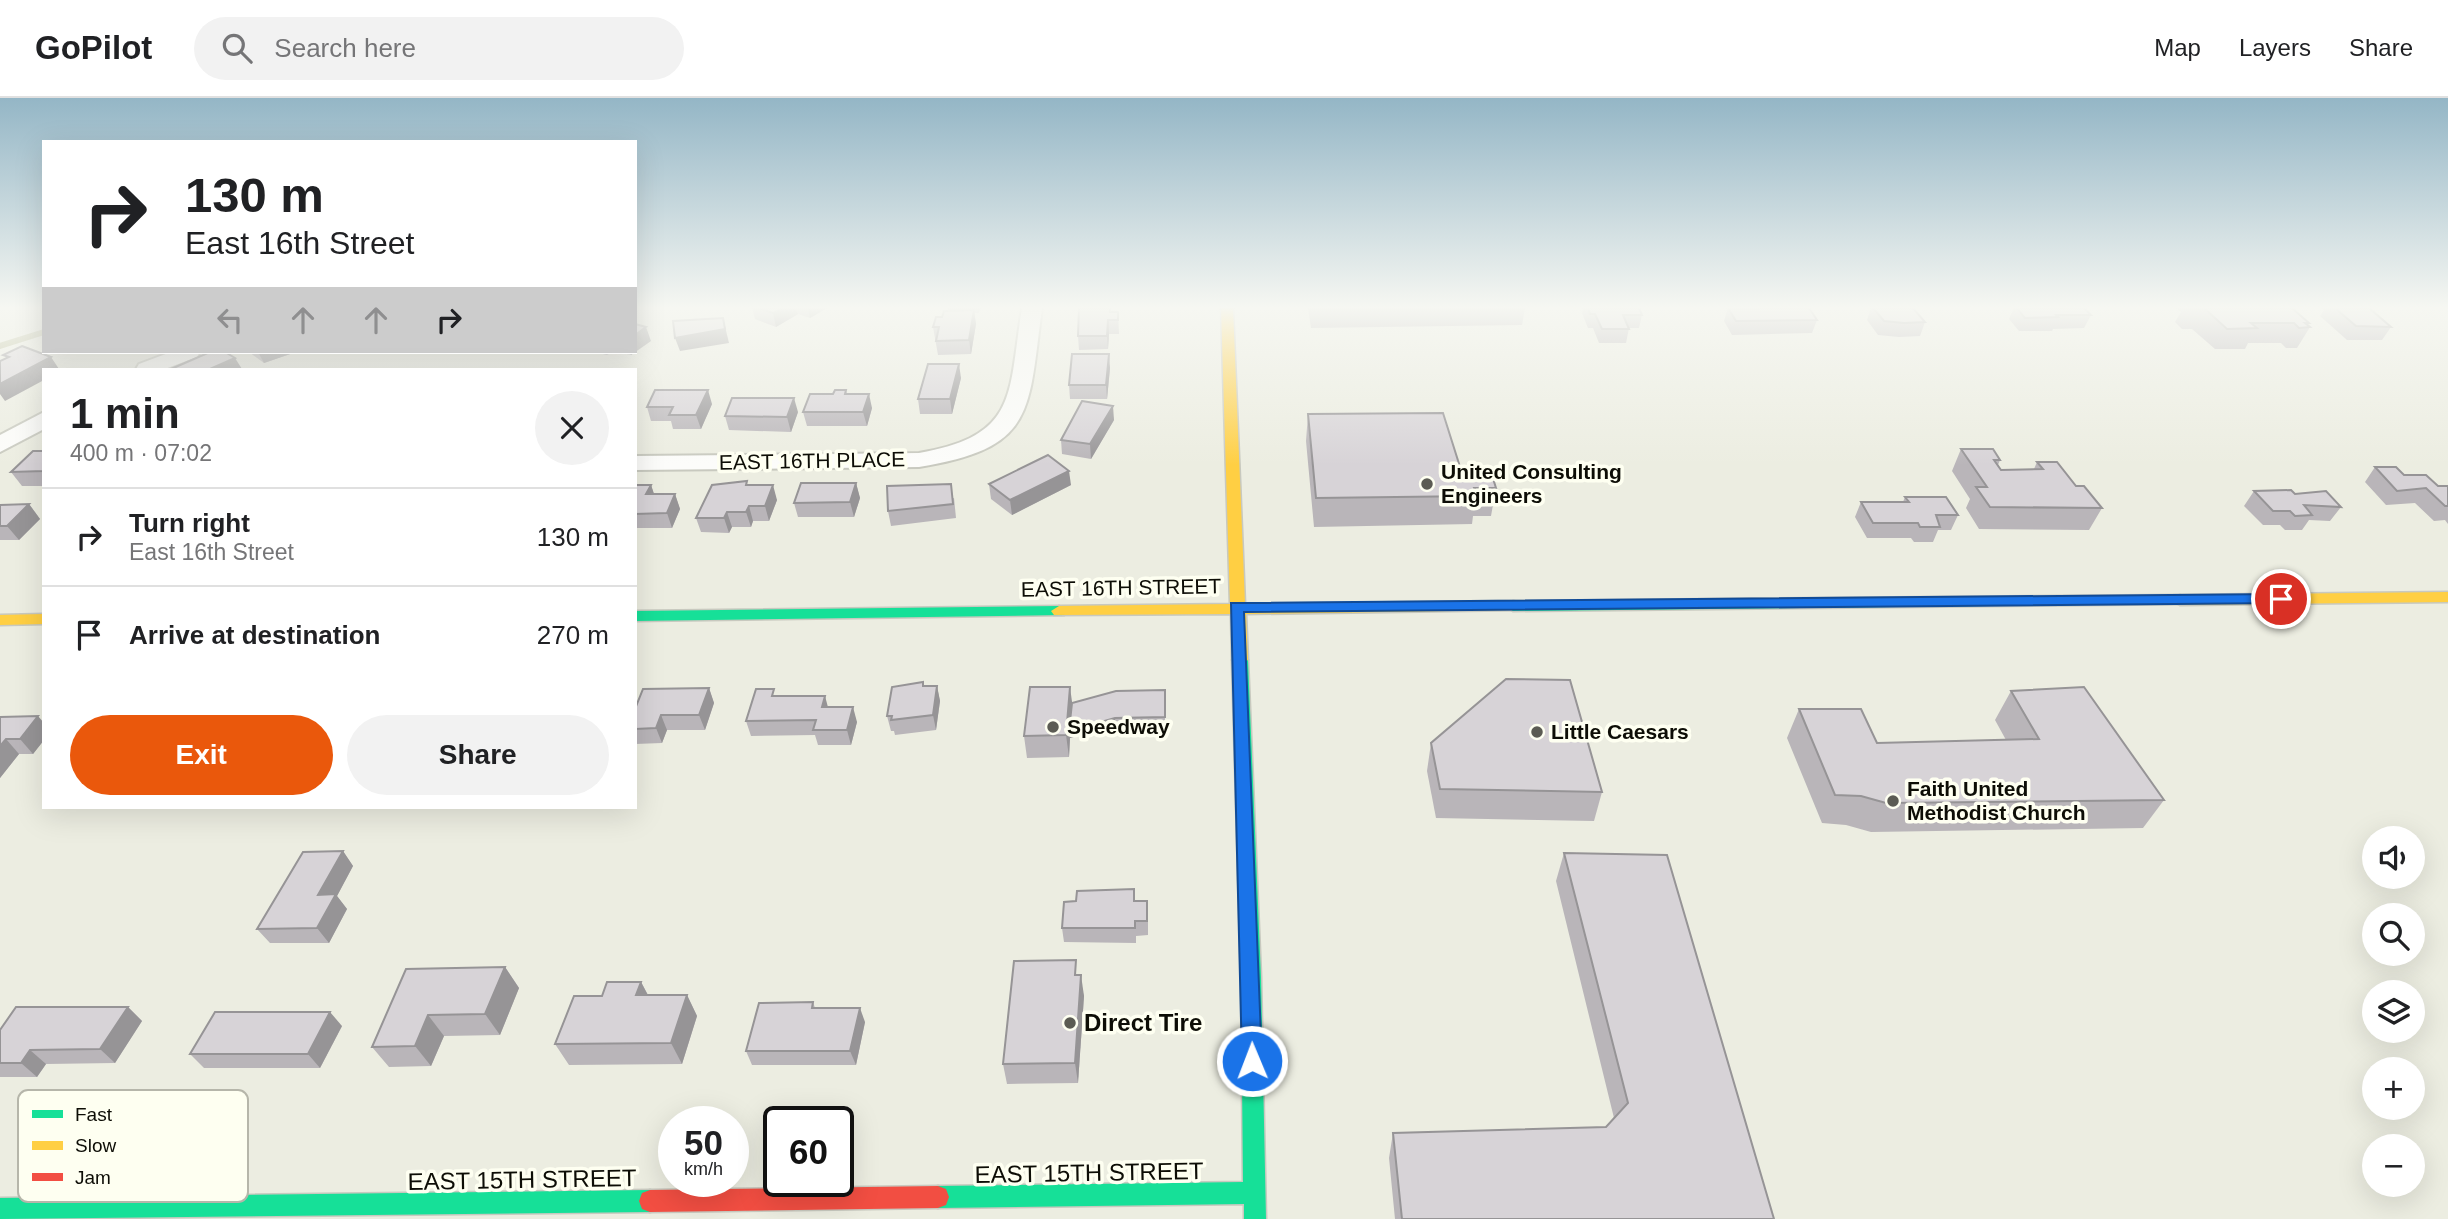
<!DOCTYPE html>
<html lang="en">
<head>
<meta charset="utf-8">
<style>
	:root { --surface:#fff; --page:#f2f2f2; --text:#202124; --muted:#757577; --line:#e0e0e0; --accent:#ea580c }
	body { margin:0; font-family:Arial,sans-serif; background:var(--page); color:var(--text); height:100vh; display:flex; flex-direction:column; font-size:26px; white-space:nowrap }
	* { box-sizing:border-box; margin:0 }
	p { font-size:23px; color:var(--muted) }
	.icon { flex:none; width:38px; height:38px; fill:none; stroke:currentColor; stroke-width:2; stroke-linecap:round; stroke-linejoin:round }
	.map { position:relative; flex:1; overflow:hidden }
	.side { position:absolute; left:42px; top:270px; width:595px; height:441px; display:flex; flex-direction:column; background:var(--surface); border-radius:0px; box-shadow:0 7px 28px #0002 }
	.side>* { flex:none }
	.banner { position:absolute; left:42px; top:42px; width:595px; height:214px; border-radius:0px; box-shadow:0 7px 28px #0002; background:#fff; color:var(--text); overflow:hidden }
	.buttons { position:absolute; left:2362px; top:728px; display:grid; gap:14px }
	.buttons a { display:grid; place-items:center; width:63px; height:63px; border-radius:50%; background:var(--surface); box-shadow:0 7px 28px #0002; font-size:35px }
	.speed { position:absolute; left:658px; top:1008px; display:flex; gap:14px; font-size:35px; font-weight:700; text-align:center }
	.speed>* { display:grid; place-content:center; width:91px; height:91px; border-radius:50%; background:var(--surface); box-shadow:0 7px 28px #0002; line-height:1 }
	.speed small { font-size:18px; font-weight:400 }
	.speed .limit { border:4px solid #111; border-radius:10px; background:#fff; color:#111 }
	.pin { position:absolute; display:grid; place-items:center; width:60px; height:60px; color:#fff; margin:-30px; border:4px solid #fff; border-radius:50%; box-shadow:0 2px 7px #0007 }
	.me { position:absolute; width:77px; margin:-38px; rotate:359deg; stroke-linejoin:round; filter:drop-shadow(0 0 5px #0008) }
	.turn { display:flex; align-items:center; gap:24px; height:147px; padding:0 28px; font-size:32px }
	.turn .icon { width:91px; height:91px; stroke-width:2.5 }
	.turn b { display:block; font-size:49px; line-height:60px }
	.lanes { display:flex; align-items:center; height:66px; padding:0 28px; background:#0003; justify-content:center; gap:35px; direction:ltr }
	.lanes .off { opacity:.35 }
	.round { display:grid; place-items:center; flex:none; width:74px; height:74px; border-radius:37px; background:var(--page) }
	.head { display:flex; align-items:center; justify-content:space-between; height:119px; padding:0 28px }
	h1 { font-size:42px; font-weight:700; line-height:52px }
	.action { display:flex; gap:14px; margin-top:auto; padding:14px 28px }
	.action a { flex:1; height:80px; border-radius:42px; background:var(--accent); color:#fff; font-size:28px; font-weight:700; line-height:80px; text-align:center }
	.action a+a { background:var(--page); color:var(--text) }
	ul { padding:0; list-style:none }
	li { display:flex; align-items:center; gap:21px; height:98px; padding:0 28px; border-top:2px solid var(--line) }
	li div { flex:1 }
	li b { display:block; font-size:26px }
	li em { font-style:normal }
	header { display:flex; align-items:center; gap:42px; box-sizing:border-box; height:98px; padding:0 35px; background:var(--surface); border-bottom:2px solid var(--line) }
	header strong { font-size:33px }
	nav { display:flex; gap:38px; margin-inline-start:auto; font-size:24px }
	.search { width:490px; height:63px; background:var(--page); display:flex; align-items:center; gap:18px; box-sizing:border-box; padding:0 24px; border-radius:38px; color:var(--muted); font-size:26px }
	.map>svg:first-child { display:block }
</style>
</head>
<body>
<header>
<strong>GoPilot</strong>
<div class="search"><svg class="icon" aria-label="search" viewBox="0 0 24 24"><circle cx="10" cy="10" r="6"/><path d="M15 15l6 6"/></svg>Search here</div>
<nav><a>Map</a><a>Layers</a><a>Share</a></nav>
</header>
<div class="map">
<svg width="2448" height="1121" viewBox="0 0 2448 1121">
	<rect width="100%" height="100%" fill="#ecede1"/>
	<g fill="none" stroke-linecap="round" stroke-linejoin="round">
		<polyline stroke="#b7b993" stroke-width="6" points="0,248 44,234"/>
		<g stroke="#c8c9bf" stroke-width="4">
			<g id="street">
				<path d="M1022 210H1042C1028 314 1036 350 919 369L635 372V358L919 355C1019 338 1008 296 1022 210Z"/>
				<polygon points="171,254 200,254 197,259 165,271 136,271 139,266"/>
				<polygon points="44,314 44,331 0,354 0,337"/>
			</g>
		</g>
		<g stroke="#c8c9bf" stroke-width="3">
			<g id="fast">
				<polygon points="2180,497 2188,502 2185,506 1513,513 1505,508 1513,503"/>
				<polygon points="1059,508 1067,513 1064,517 635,523 635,513"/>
				<polygon points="1240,557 1248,562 1261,879 1266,1121 1244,1121 1244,1106 938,1110 930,1107 927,1099 930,1091 938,1088 1243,1084 1241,879 1232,562"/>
				<polygon points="650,1092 658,1095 661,1103 658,1111 650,1114 0,1121 0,1100"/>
			</g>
		</g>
		<g stroke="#c8c9bf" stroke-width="3">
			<g id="slow">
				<polygon points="1221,210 1233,210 1245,506 1513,503 1518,504 1521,508 1518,512 1246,516 1248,562 1240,567 1232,562 1231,516 1054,517 1051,513 1059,508 1230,506"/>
				<polygon points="2448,494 2448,504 2180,507 2172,502 2180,497"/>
				<polygon points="44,516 44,526 0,527 0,517"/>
			</g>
		</g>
		<g stroke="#c8c9bf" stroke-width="3">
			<polygon id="jam" points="938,1088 946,1091 949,1099 946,1107 938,1110 650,1114 642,1111 639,1103 642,1095 650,1092"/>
		</g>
		<use href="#street" fill="#fcfcfa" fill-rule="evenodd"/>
		<use href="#fast" fill="#16e098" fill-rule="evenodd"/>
		<use href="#slow" fill="#ffcf43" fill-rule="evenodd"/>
		<use href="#jam" fill="#f24e42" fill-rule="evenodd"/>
	</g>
	<g fill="#b9b5b9">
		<polygon points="752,210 827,210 810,220 798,216 776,229 755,221"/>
		<polygon points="948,210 981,210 979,215 974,215 976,226 971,256 938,257 933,229 949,213"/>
		<polygon points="1079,210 1111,210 1111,214 1118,214 1119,236 1109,236 1108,251 1079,252 1078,238"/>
		<polygon points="1308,210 1525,210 1522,227 1311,230"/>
		<polygon points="1583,210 1639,210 1642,217 1639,230 1629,230 1626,245 1599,245 1593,230 1588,230 1582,215"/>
		<polygon points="1728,210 1756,211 1756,210 1809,210 1817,222 1812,235 1732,237 1724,223"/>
		<polygon points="1871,210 1913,210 1925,224 1920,238 1899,239 1878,237 1867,222"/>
		<polygon points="2014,210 2084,210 2091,217 2084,230 2053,231 2052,233 2019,233 2009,221"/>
		<polygon points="2176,210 2292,210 2309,225 2308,227 2310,229 2297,250 2286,250 2281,245 2248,245 2245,251 2215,251 2192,231 2182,231 2175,224 2181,214"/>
		<polygon points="2321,210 2369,210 2391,229 2382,242 2347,242 2320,218 2324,212"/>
		<polygon points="651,243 631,257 618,254 635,254"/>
		<polygon points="249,254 296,254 264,265"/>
		<polygon points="594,254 612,254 607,257"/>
		<polygon points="1110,270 1107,301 1070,301 1069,287"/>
		<polygon points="961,280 952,316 920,316 918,301"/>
		<polygon points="846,292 847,296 872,310 867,328 807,328 803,314 833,296"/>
		<polygon points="712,306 701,331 673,331 671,323 651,323 647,309"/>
		<polygon points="798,314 791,334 729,332 725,318"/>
		<polygon points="1308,316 1461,372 1496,390 1491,418 1473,418 1472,426 1314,429 1306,343"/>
		<polygon points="1114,322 1091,361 1062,356 1061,342"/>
		<polygon points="1961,351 2000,362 1998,367 2001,372 2034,371 2037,364 2076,388 2102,410 2089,432 1979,431 1966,410 1970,401 1952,373"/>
		<polygon points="44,353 44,388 22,388 11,374"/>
		<polygon points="2375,369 2438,388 2448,388 2448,426 2445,422 2434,423 2415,405 2386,407 2365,384"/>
		<polygon points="856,385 860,400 854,419 798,419 794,405"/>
		<polygon points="989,386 1071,387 1012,417 991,401"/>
		<polygon points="635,387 651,387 654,396 675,396 680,411 672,430 635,430"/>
		<polygon points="749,387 777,402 769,423 753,423 751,429 732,429 729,435 701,434 696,420"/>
		<polygon points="2254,393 2295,396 2341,409 2330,423 2309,422 2302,432 2285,432 2280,427 2263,427 2244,408"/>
		<polygon points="1905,399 1958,417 1951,432 1938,432 1933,444 1914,444 1911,440 1867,440 1855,419 1861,404 1903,404"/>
		<polygon points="954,400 956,420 891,428 888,413"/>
		<polygon points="29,406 40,421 19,442 0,442 0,407"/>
		<polygon points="937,588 940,603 936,632 895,637 894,633 891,633 887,618"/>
		<polygon points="709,590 714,605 705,632 667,632 662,645 635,646 635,611"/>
		<polygon points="1165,592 1165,627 1116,628 1070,640 1069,659 1027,660 1024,638 1072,605"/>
		<polygon points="2011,593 2164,702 2143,730 1871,734 1846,727 1822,725 1787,640 1799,611 1877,645 2006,642 1995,622"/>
		<polygon points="777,598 828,609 857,624 851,647 818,647 815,637 751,638 746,623"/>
		<polygon points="0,619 44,625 44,642 33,656 19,656 0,680"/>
		<polygon points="1431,645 1602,694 1594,723 1436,720 1427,673"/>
		<polygon points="343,753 353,768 337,798 347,811 329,845 270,845 257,831"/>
		<polygon points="1564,755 1774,1121 1395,1121 1389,1060 1393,1035 1606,1029 1614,1020 1556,783"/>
		<polygon points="1135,803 1148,817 1148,837 1136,838 1136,845 1064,844 1062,830"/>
		<polygon points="505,869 519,890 500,937 444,938 431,968 389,969 372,949"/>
		<polygon points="1078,877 1084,898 1078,985 1007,986 1003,966"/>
		<polygon points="641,884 648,897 687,897 697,918 682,966 569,967 555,946 602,898"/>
		<polygon points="813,904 815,910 865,924 856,967 752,967 746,953"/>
		<polygon points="128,909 142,923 115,965 46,966 37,979 0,979 0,932"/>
		<polygon points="342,928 320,970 204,970 190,956"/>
	</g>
	<g fill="#969496">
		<polygon points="782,210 796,210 798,216 776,229 773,215"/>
		<polygon points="808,210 827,210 810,220"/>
		<polygon points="974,212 976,226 971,256 969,242"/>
		<polygon points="723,220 729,245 680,253 675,240"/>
		<polygon points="1108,222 1109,236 1108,251 1107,238"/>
		<polygon points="646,229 651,243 631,257 630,254 635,254 635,237"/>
		<polygon points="258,254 296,254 264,265"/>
		<polygon points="1109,256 1110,270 1107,301 1106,287"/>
		<polygon points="51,259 59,271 44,271 44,282 5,303 0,296 0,286"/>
		<polygon points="235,260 242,271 213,271 212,270"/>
		<polygon points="959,266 961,280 952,316 950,301"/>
		<polygon points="708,292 712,306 701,331 696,317"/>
		<polygon points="869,296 872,310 867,328 863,314"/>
		<polygon points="794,300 798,314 791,334 787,319"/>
		<polygon points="1113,308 1114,322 1091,361 1090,346"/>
		<polygon points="1069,373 1071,387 1012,417 1010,402"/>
		<polygon points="856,385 860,400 854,419 850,404"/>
		<polygon points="651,387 656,402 646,396"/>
		<polygon points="773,387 777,402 769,423 765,408"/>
		<polygon points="675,396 680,411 672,430 667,415"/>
		<polygon points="29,406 40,421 19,442 7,428"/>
		<polygon points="749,408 753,423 751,429 746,414"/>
		<polygon points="727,414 732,429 729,435 724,420"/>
		<polygon points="937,588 940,603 936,632 933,617"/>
		<polygon points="1070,589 1073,611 1115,620 1116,628 1070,640 1069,659 1066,637"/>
		<polygon points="709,590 714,605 705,632 699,617"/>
		<polygon points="825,598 829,613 822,609"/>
		<polygon points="853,609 857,624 851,647 847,632"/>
		<polygon points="661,617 667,632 662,645 656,630"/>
		<polygon points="38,618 44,625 44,642 33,656 20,641"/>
		<polygon points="6,641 19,656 0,680 0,648"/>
		<polygon points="343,753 353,768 337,798 347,811 329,845 317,830 318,797"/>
		<polygon points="505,869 519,890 500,937 485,916"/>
		<polygon points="1081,877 1084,898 1078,985 1075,965"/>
		<polygon points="641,884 652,905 636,897"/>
		<polygon points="687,897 697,918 682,966 671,945"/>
		<polygon points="128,909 142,923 115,965 100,951"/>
		<polygon points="860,910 865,924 856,967 850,953"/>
		<polygon points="330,914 342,928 320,970 308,956"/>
		<polygon points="428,917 444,938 431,968 415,948"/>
		<polygon points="30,952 46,966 37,979 21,965"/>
	</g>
	<g fill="#d7d3d7" stroke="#969496" stroke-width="2">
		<polygon points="758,210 782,210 773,215"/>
		<polygon points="1079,210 1110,210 1110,214 1118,214 1118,222 1108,222 1107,238 1078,238"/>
		<polygon points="1588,210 1639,210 1642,217 1623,217 1629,231 1602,231 1595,216 1590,216"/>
		<polygon points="1728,210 1758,211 1757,210 1809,210 1817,222 1736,223"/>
		<polygon points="1873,210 1913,210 1925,224 1904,225 1884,223"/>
		<polygon points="2017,210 2084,210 2091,217 2056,217 2058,219 2025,220"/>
		<polygon points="2192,210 2292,210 2309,225 2305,225 2310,229 2299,230 2294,225 2251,225 2257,230 2227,231 2204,210"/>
		<polygon points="2335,210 2369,210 2391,229 2356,228"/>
		<polygon points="974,212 969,242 936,243 939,229 933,229 936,219 942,219 944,213"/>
		<polygon points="723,220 725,231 675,240 673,223"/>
		<polygon points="635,226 646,229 635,237"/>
		<polygon points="22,248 51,259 0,286 0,263 9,259 3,257"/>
		<polygon points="210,254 225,254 235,260 212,270 214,271 171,271"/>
		<polygon points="1072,256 1109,256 1106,287 1069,287"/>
		<polygon points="928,266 959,266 950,301 918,301"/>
		<polygon points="655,292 708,292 696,317 669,317 673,309 647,309"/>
		<polygon points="835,292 846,292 845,296 869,296 863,314 803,314 810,296 833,296"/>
		<polygon points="732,300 794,300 787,319 725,318"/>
		<polygon points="1082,303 1113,308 1090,346 1061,342"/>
		<polygon points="1443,315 1461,372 1490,371 1496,390 1474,390 1476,398 1316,400 1308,316"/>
		<polygon points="1961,351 1993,351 2000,362 1994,362 2001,372 2043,371 2037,364 2057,364 2076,388 2084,388 2102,410 1990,409 1976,389 1987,389"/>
		<polygon points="33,353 44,353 44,373 11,374"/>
		<polygon points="1048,357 1069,373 1010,402 989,386"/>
		<polygon points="2375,369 2396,369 2404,377 2426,377 2438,388 2448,388 2448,408 2445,408 2426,390 2397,393"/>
		<polygon points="747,383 746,387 773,387 765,408 749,408 746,414 727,414 724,420 696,420 712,387"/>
		<polygon points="801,385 856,385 850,404 794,405"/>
		<polygon points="951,386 953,406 888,413 887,388"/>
		<polygon points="635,387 651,387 646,396 675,396 667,415 635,416"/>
		<polygon points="2291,392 2295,396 2326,393 2341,409 2304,407 2312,417 2295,418 2290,413 2273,413 2254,393"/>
		<polygon points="1905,399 1946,399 1958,417 1936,417 1940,429 1920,429 1918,425 1873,425 1861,404 1909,404"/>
		<polygon points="29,406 7,428 0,428 0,407"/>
		<polygon points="1506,581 1570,582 1602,694 1440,691 1431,645"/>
		<polygon points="923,584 923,588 937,588 933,617 891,622 892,618 887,618 892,589"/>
		<polygon points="1030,589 1070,589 1066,637 1024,638"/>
		<polygon points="2084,589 2164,702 1886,705 1861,698 1835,697 1799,611 1861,611 1877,645 2039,641 2011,593"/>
		<polygon points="709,590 699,617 661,617 656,630 635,631 635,611 643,591"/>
		<polygon points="756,591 774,591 772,598 825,598 822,609 853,609 847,632 813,632 816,622 746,623"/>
		<polygon points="1165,592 1165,619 1115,620 1069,633 1072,605 1116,593"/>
		<polygon points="38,618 20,641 6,641 0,648 0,619"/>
		<polygon points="343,753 318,797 336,796 317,830 257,831 303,754"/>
		<polygon points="1564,755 1667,757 1774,1121 1402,1121 1393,1035 1606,1029 1628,1005"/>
		<polygon points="1134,791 1134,803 1147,803 1147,823 1135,823 1135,830 1062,830 1064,804 1076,803 1077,793"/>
		<polygon points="1076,862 1075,877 1081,877 1075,965 1003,966 1014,863"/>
		<polygon points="505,869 485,916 428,917 415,948 372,949 406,871"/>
		<polygon points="607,884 641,884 636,897 687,897 671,945 555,946 574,898 602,898"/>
		<polygon points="813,904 812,910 860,910 850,953 746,953 759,905"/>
		<polygon points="16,909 128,909 100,951 30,952 21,965 0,965 0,932"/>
		<polygon points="215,914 330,914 308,956 190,956"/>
	</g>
	<linearGradient id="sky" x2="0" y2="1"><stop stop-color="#94b6c6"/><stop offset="0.57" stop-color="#f6f7f2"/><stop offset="1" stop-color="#f6f7f2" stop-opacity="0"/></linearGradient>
	<rect width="2448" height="367" fill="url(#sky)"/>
	<polygon fill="#1a73e8" stroke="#114b97" stroke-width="2" points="2281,496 2289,501 2287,505 1244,514 1262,963 1259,970 1252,973 1245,970 1242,963 1231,505"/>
	<g fill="#5b5b53" stroke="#fefff1" stroke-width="2.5">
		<circle cx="1427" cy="386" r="7"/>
		<circle cx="1053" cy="629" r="7"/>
		<circle cx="1537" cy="634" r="7"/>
		<circle cx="1893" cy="703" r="7"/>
		<circle cx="1070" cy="925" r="7"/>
	</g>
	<g text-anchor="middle" stroke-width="7" stroke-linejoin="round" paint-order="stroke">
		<g font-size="21" fill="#0d0d06" stroke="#fefff1">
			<text transform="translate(812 363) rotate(-1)" y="7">EAST 16TH PLACE</text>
			<text transform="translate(1121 490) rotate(-1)" y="7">EAST 16TH STREET</text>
		</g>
		<g font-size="21" font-weight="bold" fill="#0d0d06" stroke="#fefff1" text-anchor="start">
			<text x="1441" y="381">United Consulting<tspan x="1441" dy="24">Engineers</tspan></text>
			<text x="1067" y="636">Speedway</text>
			<text x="1551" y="641">Little Caesars</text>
			<text x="1907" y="698">Faith United<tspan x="1907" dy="24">Methodist Church</tspan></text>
		</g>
		<g font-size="24" font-weight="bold" fill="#0d0d06" stroke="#fefff1" text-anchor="start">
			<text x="1084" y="933">Direct Tire</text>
		</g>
		<g font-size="24" fill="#0d0d06" stroke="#fefff1">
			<text transform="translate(1089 1075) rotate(-1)" y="8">EAST 15TH STREET</text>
			<text transform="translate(522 1082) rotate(-1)" y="8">EAST 15TH STREET</text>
		</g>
	</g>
	<rect x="18" y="992" width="230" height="112" rx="10" fill="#fefff1" stroke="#b6b6aa" stroke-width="2"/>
	<rect x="32" y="1012" width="31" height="8" fill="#16e098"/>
	<rect x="32" y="1043" width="31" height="9" fill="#ffcf43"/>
	<rect x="32" y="1075" width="31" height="8" fill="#f24e42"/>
	<g font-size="19" fill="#0d0d06">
		<text x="75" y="1023">Fast</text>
		<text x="75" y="1054">Slow</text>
		<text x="75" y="1086">Jam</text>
	</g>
</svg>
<div class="buttons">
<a><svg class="icon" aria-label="sound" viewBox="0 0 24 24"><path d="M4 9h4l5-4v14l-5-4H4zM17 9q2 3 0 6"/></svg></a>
<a><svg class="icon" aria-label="search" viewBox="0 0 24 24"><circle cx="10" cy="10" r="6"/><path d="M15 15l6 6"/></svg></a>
<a><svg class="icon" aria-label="layers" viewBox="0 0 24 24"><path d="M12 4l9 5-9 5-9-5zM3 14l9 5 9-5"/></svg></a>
<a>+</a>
<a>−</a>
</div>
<div class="speed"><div>50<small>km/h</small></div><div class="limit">60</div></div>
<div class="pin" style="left:2281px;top:501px;background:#d93025"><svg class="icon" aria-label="arrive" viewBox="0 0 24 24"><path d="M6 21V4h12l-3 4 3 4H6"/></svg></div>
<svg class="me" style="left:1252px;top:963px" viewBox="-20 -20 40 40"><circle r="17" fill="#1a73e8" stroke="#fff" stroke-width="3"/><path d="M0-11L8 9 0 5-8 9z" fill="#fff"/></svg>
<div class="banner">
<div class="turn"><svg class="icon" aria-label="right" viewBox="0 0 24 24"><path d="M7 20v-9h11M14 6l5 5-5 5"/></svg><div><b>130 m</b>East 16th Street</div></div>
<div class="lanes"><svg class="icon off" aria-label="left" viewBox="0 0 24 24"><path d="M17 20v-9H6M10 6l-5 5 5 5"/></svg><svg class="icon off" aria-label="ahead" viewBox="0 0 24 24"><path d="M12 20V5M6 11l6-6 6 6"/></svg><svg class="icon off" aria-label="ahead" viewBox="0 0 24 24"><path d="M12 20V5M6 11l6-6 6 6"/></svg><svg class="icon" aria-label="right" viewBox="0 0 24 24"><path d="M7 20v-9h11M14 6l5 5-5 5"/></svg></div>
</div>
<section class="side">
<div class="head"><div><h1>1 min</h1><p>400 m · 07:02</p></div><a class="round"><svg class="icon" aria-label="close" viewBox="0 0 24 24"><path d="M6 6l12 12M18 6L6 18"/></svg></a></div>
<ul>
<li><svg class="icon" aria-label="right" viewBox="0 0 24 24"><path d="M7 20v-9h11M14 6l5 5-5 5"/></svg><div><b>Turn right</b><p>East 16th Street</p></div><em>130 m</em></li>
<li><svg class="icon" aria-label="arrive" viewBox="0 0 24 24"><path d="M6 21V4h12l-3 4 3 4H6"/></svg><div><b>Arrive at destination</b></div><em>270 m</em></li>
</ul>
<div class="action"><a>Exit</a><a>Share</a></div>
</section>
</div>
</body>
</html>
